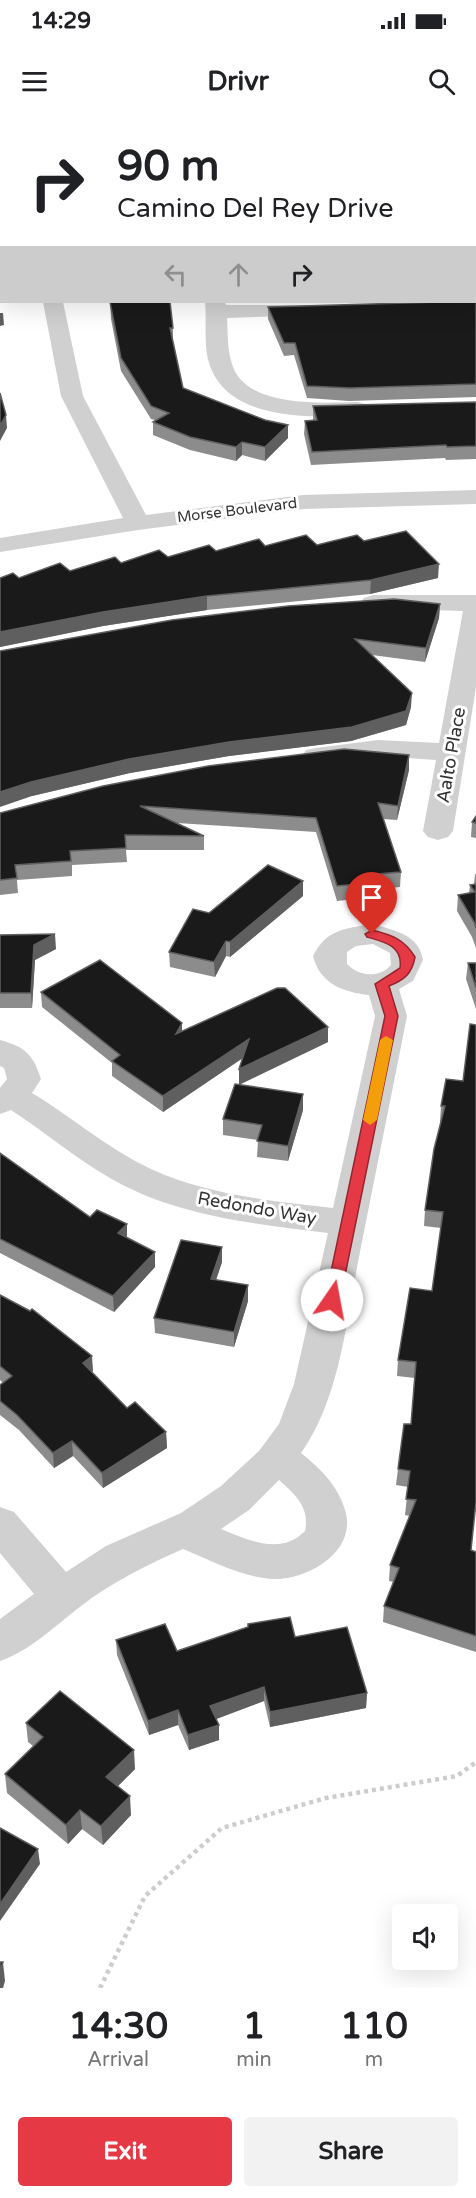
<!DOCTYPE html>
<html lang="en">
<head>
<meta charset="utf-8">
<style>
	:root { --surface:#fff; --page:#f2f2f2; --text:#202124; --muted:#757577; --accent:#e63946 }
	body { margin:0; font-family:"Varela Round",sans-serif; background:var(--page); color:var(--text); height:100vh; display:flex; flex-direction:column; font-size:22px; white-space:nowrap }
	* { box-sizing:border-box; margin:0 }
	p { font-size:20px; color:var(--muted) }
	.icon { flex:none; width:33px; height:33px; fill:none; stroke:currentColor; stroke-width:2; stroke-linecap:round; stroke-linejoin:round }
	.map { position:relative; height:1868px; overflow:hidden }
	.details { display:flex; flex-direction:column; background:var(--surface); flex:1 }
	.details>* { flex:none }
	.top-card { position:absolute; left:0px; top:0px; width:477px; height:183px; box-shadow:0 6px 24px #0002; background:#fff; color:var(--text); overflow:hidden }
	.controls { position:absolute; left:392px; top:1784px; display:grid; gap:12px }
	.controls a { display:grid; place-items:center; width:66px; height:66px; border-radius:6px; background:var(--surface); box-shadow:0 6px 24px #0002; font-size:30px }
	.pin { position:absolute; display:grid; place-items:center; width:51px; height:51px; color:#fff; margin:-62px -26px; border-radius:50% 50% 50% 0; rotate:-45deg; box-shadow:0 0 6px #0007 }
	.pin .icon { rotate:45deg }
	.me { position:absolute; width:66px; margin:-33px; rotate:12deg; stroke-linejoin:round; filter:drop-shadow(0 0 4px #0008) }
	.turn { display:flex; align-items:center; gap:21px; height:126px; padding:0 18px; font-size:27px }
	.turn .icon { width:78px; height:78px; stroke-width:2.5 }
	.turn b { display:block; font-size:42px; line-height:51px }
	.lanes { display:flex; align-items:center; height:57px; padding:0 18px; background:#0003; justify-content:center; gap:30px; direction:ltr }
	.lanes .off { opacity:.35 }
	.eta { display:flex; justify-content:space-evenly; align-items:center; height:102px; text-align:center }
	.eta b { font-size:36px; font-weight:800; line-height:42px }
	.primary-button { display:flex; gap:12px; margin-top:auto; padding:12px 18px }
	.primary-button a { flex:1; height:69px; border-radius:6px; background:var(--accent); color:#fff; font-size:24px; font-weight:800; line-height:69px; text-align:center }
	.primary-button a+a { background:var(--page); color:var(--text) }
	.status { display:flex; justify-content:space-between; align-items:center; height:42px; padding:0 30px; background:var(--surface); direction:ltr }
	.status svg { height:16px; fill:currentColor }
	header { display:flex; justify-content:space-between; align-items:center; height:78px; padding:0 18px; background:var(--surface); font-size:27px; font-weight:800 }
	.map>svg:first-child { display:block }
</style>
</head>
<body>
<div class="status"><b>14:29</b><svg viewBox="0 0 49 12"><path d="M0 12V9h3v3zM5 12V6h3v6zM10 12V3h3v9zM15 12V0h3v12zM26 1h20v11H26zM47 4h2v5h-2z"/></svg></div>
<header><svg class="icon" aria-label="menu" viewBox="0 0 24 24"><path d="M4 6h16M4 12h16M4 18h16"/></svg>Drivr<svg class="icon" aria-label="search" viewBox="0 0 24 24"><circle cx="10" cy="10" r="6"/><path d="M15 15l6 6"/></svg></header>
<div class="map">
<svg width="476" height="1868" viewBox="0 0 476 1868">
	<rect width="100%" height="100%" fill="#fff"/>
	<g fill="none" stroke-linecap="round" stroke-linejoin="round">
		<polyline stroke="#cdcdcd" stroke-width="4.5" stroke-dasharray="4 4" stroke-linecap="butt" points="100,1868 145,1776 222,1708 326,1678 457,1656 476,1642"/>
		<g fill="#d0d0d0" fill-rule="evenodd">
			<rect x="176" y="0" width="18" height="2"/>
			<rect x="0" y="104" width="2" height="12"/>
			<path d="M205 182H225L226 185H319L322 189 319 193 312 195 227 198C228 213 227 230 232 244 245 288 321 283 357 282L365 284 368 289 365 294 357 296C310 297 230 301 210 246 203 227 207 202 205 182Z"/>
			<polygon points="373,475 476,475 476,567 453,711 448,717 438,720 428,717 423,711 436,640 378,636 316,644 306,642 302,636 306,630 316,628 378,620 439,623 463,491 364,488 360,483 364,478"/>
			<path d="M372 804C393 810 419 814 423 840L413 861 399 869 407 896C391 978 374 1060 358 1142 346 1204 339 1280 301 1333 321 1349 338 1366 345 1390 358 1431 308 1460 274 1459 243 1458 210 1440 183 1429 147 1445 112 1462 81 1486 56 1505 30 1531 0 1541V1499L34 1474 0 1433V1387L14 1392 66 1452 106 1426 181 1393 221 1366 259 1331 279 1304 294 1264 328 1113C255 1104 175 1096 110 1058 75 1038 45 1012 11 990L0 994V968L7 959 4 948 0 946V920C25 927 33 934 41 959L32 973C72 997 108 1029 151 1049 208 1075 272 1081 333 1088L375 896 369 875C343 872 320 864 313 836 327 809 344 809 372 804ZM373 824 390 833 391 845C379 859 358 856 347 844V832L356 826ZM279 1360C296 1375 310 1388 305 1411 281 1436 248 1420 221 1409L249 1390Z"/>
		</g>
		<g fill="#d0d0d0" fill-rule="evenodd">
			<rect x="35" y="0" width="18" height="2"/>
			<polygon points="43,182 63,182 83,276 146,395 303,375 476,370 476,384 303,389 138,410 0,432 0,418 123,398 61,276"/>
		</g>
	</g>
	<g fill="#8c8c8c">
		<polygon points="476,181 476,277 349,281 307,278 294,235 284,236 268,199 268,187"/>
		<polygon points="110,182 173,208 173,221 183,268 288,318 265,341 242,335 236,341 190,330 153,315 153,302 155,300 151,299 121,251 111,199"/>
		<polygon points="476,282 476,339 446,340 445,338 311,345 304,314 305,301 313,300 313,286"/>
		<polygon points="364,421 438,458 370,474 207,490 103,506 0,527 0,458 19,458 70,451 121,443 265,426 317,425"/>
		<polygon points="440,484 439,498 425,542 372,535 411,587 406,605 351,621 229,636 130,653 32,676 0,531"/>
		<polygon points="409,635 409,650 397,700 383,699 401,752 400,767 367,770 367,778 337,781 316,712 177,703 204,716 204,730 126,730 127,742 72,745 72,756 17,760 18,773 0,775 0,693"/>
		<polygon points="476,696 476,718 471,717 472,702"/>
		<polygon points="475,754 476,754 476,828 472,817 457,791 458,775 469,773 470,765 474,764"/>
		<polygon points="303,776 230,837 226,836 215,857 170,847 169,832 209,793"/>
		<polygon points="0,815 56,829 35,840 32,888 0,888"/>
		<polygon points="468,843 476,843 476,889 466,859"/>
		<polygon points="41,872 182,903 182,911 328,907 328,922 239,964 303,990 288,1041 257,1037 258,1020 223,1015 223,999 239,964 242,938 163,992 112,956 112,943 42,887"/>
		<polygon points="446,959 471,1430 476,1432 476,1532 383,1502 384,1486 394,1462 389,1461 390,1445 410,1396 405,1395 408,1367 396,1365 398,1349 411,1304 415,1258 397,1256 398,1240 432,1171 441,1108 424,1106 425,1090 441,1002 440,1002 441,986"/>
		<polygon points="0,1033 90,1097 127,1118 155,1147 114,1192 0,1133"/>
		<polygon points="222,1127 222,1142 216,1160 248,1181 234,1227 155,1213 154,1198"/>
		<polygon points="0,1175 93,1251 92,1252 127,1288 166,1312 167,1328 103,1368 73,1336 54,1348 19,1310 0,1295 0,1265 3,1263 0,1260"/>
		<polygon points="248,1504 295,1517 367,1573 366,1588 270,1607 264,1581 216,1599 219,1620 189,1630 178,1605 149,1615 117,1535 116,1520 177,1531 248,1507"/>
		<polygon points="26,1603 135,1649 117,1667 131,1695 103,1725 82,1709 68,1724 7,1673 5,1654 33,1626 28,1622"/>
	</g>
	<g fill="#5f5f5f">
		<polygon points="0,193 3,193 4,205 0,206"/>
		<polygon points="6,295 7,308 0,321 0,306"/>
		<polygon points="288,305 288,318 265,341 265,327"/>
		<polygon points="242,322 242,335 236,341 236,327"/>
		<polygon points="439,444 438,458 370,474 371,460"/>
		<polygon points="207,476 207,490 103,506 0,527 0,512 103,492"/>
		<polygon points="440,484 439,498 425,542 426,528"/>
		<polygon points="412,573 411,587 406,605 351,621 229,636 130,653 32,676 0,687 0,672 31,662"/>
		<polygon points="409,635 409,650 397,700 398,686"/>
		<polygon points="303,761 303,776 230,837 230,822"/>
		<polygon points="55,814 56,829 35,840 32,888 31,873 34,825"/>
		<polygon points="226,821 226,836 215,857 214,842"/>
		<polygon points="182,903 182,918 176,914"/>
		<polygon points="328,907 328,922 239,965 239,949"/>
		<polygon points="249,919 249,934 163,992 163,976"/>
		<polygon points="303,974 303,990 288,1041 288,1026"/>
		<polygon points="127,1104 127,1119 118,1113"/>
		<polygon points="222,1127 222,1142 211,1175 211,1159"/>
		<polygon points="155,1132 155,1147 114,1192 113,1176"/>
		<polygon points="248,1165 248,1181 234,1227 234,1212"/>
		<polygon points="92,1236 93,1251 84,1258 83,1243"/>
		<polygon points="166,1312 167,1328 103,1368 102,1353"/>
		<polygon points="72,1321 73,1336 54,1348 53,1333"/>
		<polygon points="264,1567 264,1581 211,1601 210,1586"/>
		<polygon points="367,1573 366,1588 270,1607 270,1592"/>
		<polygon points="178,1590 178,1605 149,1615 148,1601"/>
		<polygon points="219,1605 219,1620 189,1630 188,1615"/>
		<polygon points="134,1630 135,1649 107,1677 106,1657"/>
		<polygon points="130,1676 131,1695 103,1725 101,1706"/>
		<polygon points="80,1690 82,1709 68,1724 66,1705"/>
		<polygon points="38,1729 40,1744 0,1801 0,1784"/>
		<polygon points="3,1842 5,1861 3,1868 0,1868 0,1851"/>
	</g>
	<g fill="#1a1a1a" stroke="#5f5f5f" stroke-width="1.5">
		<rect x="89" y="0" width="60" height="2"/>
		<polygon points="230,0 476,0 476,167 476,2 231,2"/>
		<polygon points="476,181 476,264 350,268 307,266 295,223 284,223 268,187"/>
		<polygon points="110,182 170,182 173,208 170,208 183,268 265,300 288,305 265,327 242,322 236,327 190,317 153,302 169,293 151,286 121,238"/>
		<polygon points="0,273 6,295 0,306"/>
		<polygon points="476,282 476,326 447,327 446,325 312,332 305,301 317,300 313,286"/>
		<polygon points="406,411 439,444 371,460 207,476 103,492 0,512 0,458 13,453 19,458 60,443 70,451 115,437 121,443 159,430 168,437 209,425 216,431 259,419 265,426 306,415 317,425 357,415 364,421"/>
		<polygon points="394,479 440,484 426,528 355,519 412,573 406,591 352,607 229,622 129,639 31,662 0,672 0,531 172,500 288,486"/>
		<polygon points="344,629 409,635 398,686 378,683 401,752 365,755 368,763 337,766 316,698 140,686 204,716 125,715 126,728 70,731 71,741 15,745 17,758 0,760 0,693 103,666 208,646"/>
		<polygon points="476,696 476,703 472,702"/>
		<polygon points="268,745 303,761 230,822 226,821 214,842 169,832 193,789 209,793"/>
		<polygon points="476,764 476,808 474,802 458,775 475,772 470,765"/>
		<polygon points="55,814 34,825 31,873 0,873 0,815"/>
		<polygon points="100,840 182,903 176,914 277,868 285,868 328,907 239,949 249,919 163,976 112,941 120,935 41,872"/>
		<polygon points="468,843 476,843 476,868"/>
		<polygon points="470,904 476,905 476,1382 471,1430 476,1432 476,1516 384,1486 399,1448 390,1445 416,1380 406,1379 410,1351 398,1349 404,1304 411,1304 416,1242 398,1240 410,1168 432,1171 443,1092 425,1090 434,1029 445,986 441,986 446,959 463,961"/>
		<polygon points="235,964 303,974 288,1026 257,1021 262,1005 223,999"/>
		<polygon points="0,1033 90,1097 97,1090 127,1104 118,1113 155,1132 113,1176 0,1119"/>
		<polygon points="181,1120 222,1127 211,1159 248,1165 234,1212 154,1198"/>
		<polygon points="0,1175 30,1191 32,1189 92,1236 83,1243 127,1288 135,1282 166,1312 102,1353 72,1321 53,1333 17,1295 0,1281 0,1265 12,1256 0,1246"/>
		<polygon points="290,1497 295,1517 347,1507 367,1573 270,1592 264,1567 210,1586 219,1605 188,1615 178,1590 148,1601 116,1520 165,1504 177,1531 248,1507 248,1504"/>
		<polygon points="60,1571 134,1630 106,1657 130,1676 101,1706 80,1690 66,1705 5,1654 43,1617 26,1603"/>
		<polygon points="0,1708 38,1729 0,1784"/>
		<polygon points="0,1842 3,1842 0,1851"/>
	</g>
	<path fill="#e63946" stroke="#96252e" stroke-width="1.5" d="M372 810C392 815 404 819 415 837 412 854 404 860 389 866L398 896 340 1180 332 1186 325 1180 385 896 375 864 400 848C403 826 385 822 367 817L365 814Z"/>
	<polygon fill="#f59e0b" points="386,916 393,920 377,1000 370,1005 363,1000 380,920"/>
	<g text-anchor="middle" stroke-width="6" stroke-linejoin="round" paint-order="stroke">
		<g font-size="15" fill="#333" stroke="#fff">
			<text transform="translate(237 390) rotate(-7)" y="5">Morse Boulevard</text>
		</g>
		<g font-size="18" fill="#333" stroke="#fff">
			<text transform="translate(451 635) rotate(-80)" y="6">Aalto Place</text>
			<text transform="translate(257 1088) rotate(10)" y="6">Redondo Way</text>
		</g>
	</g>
</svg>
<div class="controls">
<a><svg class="icon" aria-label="sound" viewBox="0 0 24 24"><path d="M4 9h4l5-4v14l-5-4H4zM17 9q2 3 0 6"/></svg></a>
</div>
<div class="pin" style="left:372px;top:814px;background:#d93025"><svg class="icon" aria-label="arrive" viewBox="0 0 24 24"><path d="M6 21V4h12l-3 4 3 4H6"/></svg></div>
<svg class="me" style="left:332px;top:1180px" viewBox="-20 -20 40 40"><circle r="19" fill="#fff"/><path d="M0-13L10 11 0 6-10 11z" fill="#e63946"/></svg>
<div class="top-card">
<div class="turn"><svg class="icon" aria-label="right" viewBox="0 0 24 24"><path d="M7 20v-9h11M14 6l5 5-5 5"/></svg><div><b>90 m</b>Camino Del Rey Drive</div></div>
<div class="lanes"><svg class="icon off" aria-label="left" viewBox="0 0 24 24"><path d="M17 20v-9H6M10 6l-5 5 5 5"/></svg><svg class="icon off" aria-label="ahead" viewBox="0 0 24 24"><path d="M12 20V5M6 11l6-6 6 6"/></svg><svg class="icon" aria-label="right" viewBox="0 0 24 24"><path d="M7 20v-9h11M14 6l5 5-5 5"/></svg></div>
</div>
</div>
<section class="details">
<div class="eta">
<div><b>14:30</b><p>Arrival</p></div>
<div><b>1</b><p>min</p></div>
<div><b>110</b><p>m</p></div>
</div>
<div class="primary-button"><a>Exit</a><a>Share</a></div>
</section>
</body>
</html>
